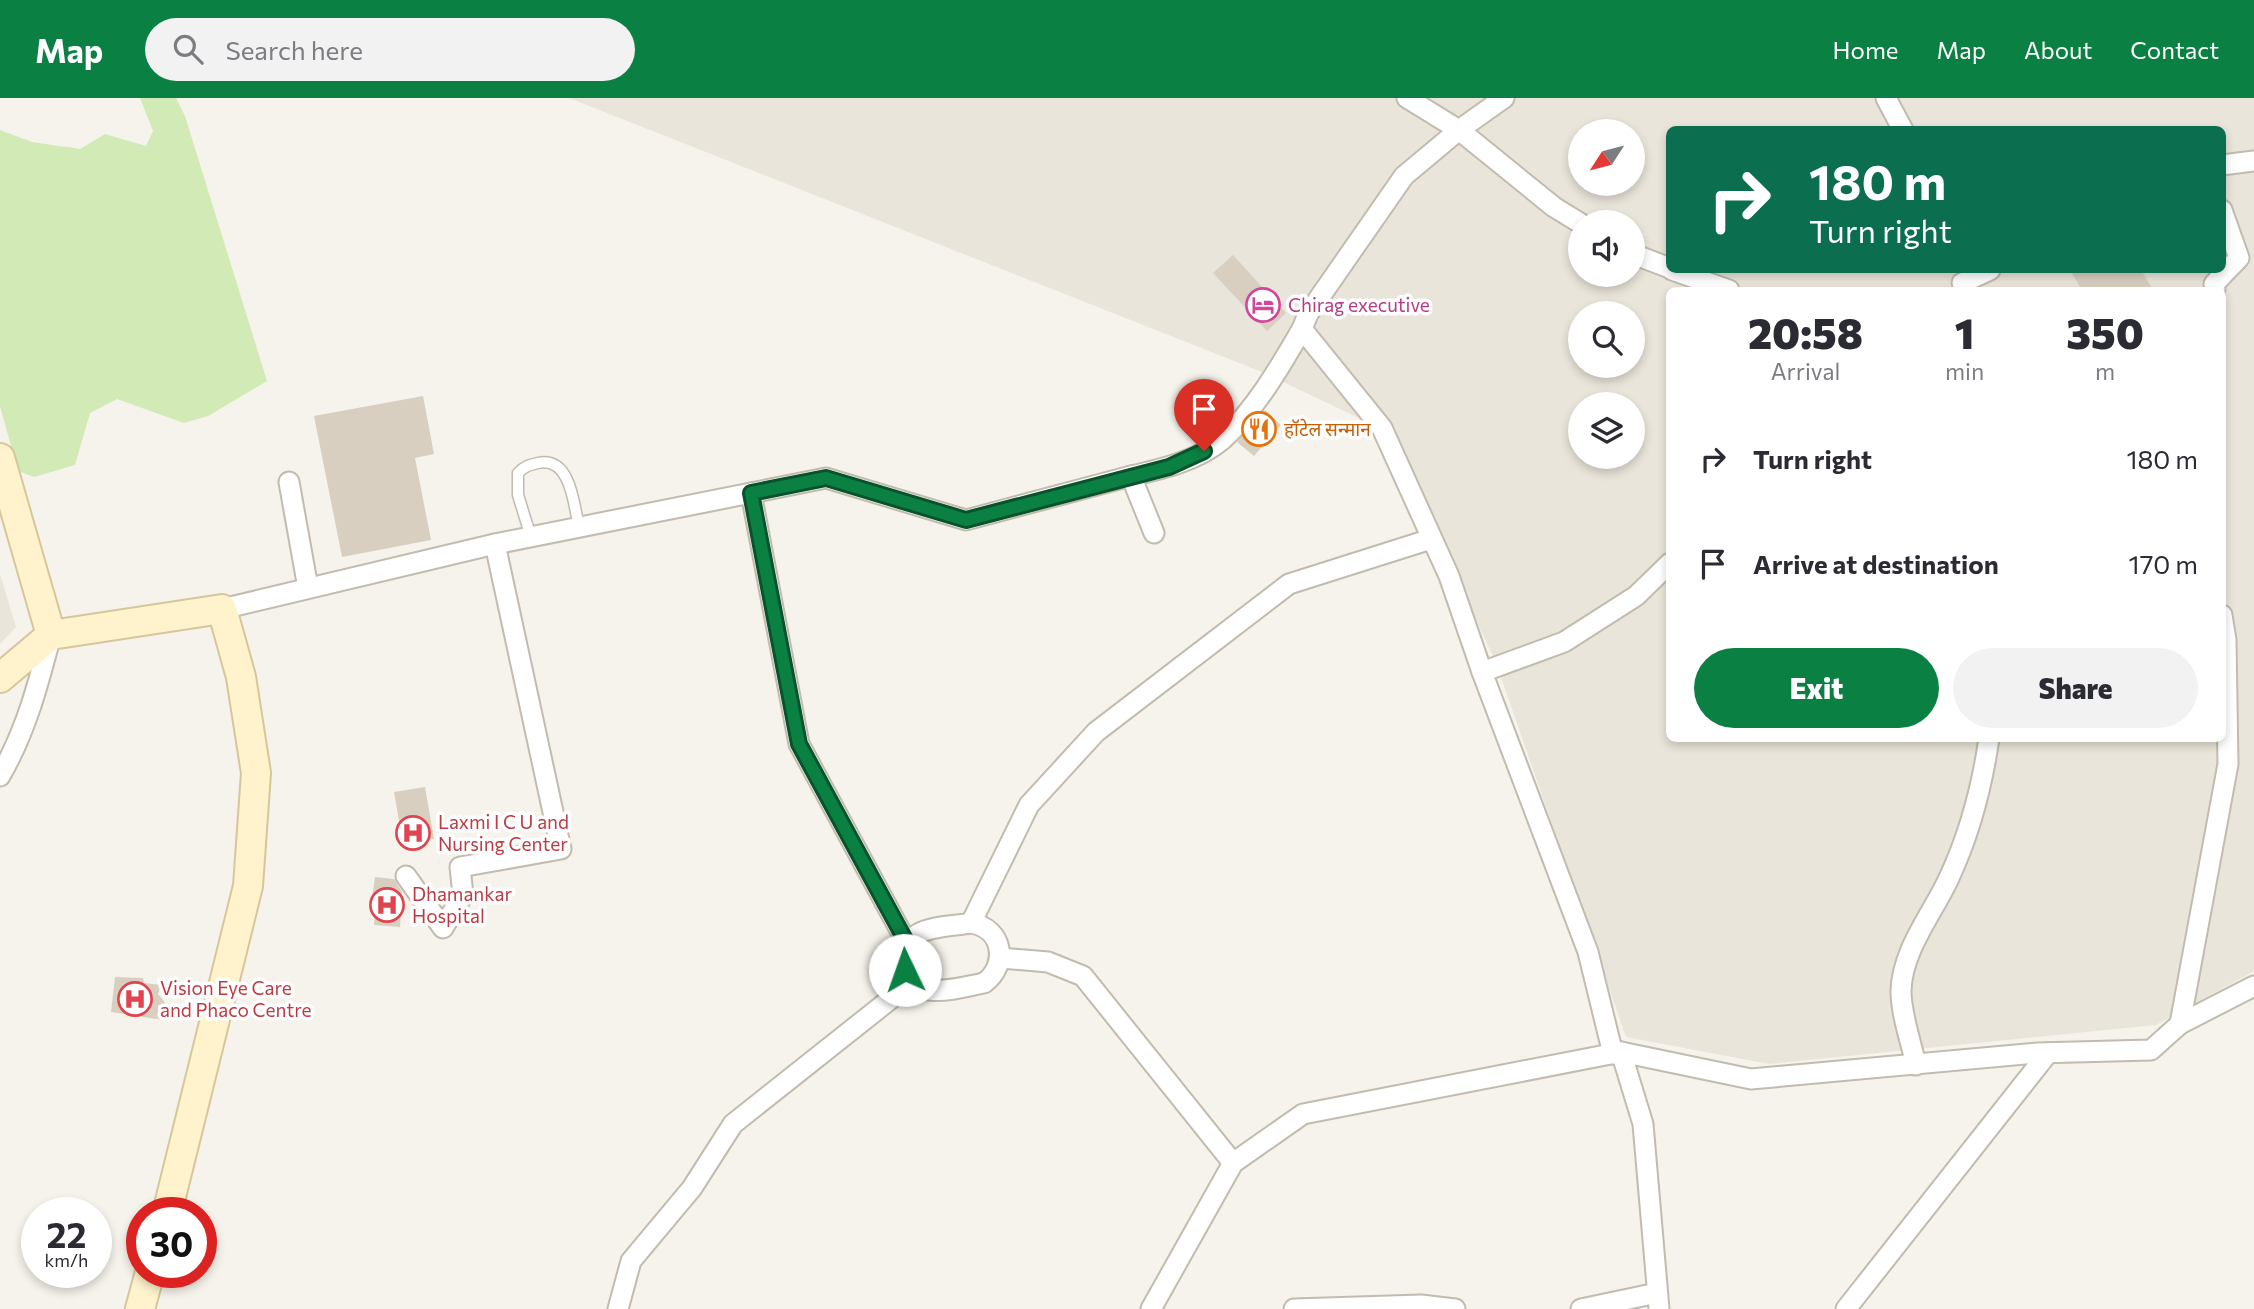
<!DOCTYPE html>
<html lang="en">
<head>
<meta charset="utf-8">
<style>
	:root { --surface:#fff; --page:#f2f2f3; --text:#2b2b33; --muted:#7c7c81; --accent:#0b8043 }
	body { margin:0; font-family:Commissioner,"Noto Sans Devanagari",sans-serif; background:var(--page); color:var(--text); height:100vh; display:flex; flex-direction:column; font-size:26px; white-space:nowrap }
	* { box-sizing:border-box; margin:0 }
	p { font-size:23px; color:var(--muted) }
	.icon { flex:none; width:38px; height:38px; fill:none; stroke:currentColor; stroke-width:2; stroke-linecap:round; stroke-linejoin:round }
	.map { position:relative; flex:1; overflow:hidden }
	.sheet { position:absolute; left:1666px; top:189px; width:560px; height:455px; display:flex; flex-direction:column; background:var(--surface); border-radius:10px; box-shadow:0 4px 10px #0003 }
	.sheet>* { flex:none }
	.guide { position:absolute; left:1666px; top:28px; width:560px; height:147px; border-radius:10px; box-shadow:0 4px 10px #0003; background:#0b6e4f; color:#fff; overflow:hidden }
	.needle { width:46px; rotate:234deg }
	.buttons { position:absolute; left:1568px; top:21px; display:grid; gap:14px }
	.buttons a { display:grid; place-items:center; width:77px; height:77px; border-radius:50%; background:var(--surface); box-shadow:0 4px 10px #0003; font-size:35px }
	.speed { position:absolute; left:21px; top:1099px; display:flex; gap:14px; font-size:35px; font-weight:700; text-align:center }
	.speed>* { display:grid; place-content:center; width:91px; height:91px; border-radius:50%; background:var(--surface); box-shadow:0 4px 10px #0003; line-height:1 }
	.speed small { font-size:18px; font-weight:400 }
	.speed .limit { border:10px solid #d22; background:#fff; color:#111 }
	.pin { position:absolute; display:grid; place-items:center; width:60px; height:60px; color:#fff; margin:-72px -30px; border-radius:50% 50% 50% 0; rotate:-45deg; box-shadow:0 0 7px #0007 }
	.pin .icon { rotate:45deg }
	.me { position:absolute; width:77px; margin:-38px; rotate:357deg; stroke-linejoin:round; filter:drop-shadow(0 0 5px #0008) }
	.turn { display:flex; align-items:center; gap:24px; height:147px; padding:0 28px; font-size:32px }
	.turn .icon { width:91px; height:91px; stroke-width:2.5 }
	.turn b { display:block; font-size:49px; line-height:60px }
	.eta { display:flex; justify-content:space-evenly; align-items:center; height:119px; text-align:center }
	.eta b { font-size:42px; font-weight:800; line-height:49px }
	.action { display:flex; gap:14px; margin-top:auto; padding:14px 28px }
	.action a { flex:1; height:80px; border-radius:42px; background:var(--accent); color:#fff; font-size:28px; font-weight:800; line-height:80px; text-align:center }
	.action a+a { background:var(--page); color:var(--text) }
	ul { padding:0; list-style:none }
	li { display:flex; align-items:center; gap:21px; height:105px; padding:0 28px }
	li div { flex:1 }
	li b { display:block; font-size:26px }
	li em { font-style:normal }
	header { display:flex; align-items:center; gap:42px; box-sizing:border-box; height:98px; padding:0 35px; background:var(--accent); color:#fff }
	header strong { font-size:33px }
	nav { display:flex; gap:38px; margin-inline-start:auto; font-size:24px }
	.search { width:490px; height:63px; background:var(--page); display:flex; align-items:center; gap:18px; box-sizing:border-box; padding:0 24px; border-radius:38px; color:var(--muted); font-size:26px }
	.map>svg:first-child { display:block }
</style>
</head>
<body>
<header>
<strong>Map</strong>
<div class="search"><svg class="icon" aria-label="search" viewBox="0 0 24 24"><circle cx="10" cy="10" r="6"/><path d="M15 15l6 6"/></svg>Search here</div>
<nav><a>Home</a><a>Map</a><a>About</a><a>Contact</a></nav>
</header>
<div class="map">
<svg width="2254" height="1211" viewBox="0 0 2254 1211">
	<rect width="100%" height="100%" fill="#f6f3ec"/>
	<g fill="#eae5da" fill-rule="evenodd">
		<path d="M569 0H2254V873L2156 927 1769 966 1626 939 1495 562 1384 332 1262 274ZM1670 32H2222V172H1670ZM1580 33H1633V86H1580ZM1580 124H1633V177H1580ZM1670 192H2222V640H1670ZM1580 215H1633V268H1580ZM1580 306H1633V359H1580Z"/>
		<polygon points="0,476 16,529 0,546"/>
	</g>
	<polygon fill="#d2eab5" points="140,0 176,0 185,18 267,283 208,318 184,325 117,301 90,315 75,367 34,379 18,373 0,308 0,32 32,44 80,51 105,36 146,48 153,33"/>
	<g fill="#d8cfc1">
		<polygon points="1233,157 1286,215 1267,233 1213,175"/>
		<polygon points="2070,172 2141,172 2153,192 2082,192"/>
		<polygon points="423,298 434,356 415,360 431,442 342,459 314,318"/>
		<polygon points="1265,312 1281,327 1254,358 1237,344"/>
		<polygon points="425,689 434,741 403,746 394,694"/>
		<polygon points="375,779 394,781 402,794 400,829 374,827 375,813 370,813"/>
		<polygon points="115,879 143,880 144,885 161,887 158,896 166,906 163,922 111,914"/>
	</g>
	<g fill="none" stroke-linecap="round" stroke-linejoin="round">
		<g stroke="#c2bbae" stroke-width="13">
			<path id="lane" d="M531 439 518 397V375C525 368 529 367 538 365 571 358 574 407 579 430"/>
		</g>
		<g stroke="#c2bbae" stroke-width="23">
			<g id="street">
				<polyline points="1407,0 1459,32 1504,0"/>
				<polyline points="1886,0 1903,32"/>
				<polyline points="2222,67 2254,63"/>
				<polyline points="1580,125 1554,109 1459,32 1404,78 1308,216 1302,231 1382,330 1449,478 1482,574 1588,854 1613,956"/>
				<polyline points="1633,156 1670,170"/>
				<polyline points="1672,172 1729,192"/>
				<polyline points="1962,185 1990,172"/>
				<polyline points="2215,192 2214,186 2239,160 2222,112"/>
				<path d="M1131 378C1162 371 1197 363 1222 342 1255 312 1280 269 1302 231"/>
				<polyline points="289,384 308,490"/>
				<polyline points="751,395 799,646 908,847"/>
				<polyline points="222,511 495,446 826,380 966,422 1131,378 1154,435"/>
				<polyline points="1482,574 1564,544 1636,498 1670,465"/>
				<path d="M0 678C26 633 38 587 51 537"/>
				<polyline points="406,778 443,830 463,797 460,769 561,751 495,446"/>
				<polyline points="971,825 1029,707 1096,634 1289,486 1431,441"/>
				<path d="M971 825C1003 830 1009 867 984 885 958 890 906 907 904 864 903 853 908 842 918 836 931 828 955 828 971 825Z"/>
				<polyline points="1000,860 1048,864 1083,878 1233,1065"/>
				<polyline points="2180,926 2254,888"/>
				<polyline points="1621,954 1643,1026 1659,1211"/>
				<path d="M1916 967C1911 944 1901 916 1901 893 1902 852 1933 815 1949 780 1970 735 1982 689 1989 640"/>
				<polyline points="618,1211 631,1163 692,1090 733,1026 912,884"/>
				<polyline points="1151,1211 1233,1065 1303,1016 1621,954 1751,981 2037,955 2151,952 2180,926 2228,666 2226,542 2222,517"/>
				<polyline points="1294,1211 1421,1207 1455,1211"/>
				<polyline points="1581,1211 1657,1195"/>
				<polyline points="1846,1211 2048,955"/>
			</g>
		</g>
		<g stroke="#d6c79b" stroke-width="32">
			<g id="secondary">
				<polyline points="0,360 51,537"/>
				<polyline points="51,537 222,511 241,579 256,675 248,788 167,1115"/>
				<polyline points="0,580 51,537"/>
				<polyline points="140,1211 150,1174"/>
			</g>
		</g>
		<use href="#lane" stroke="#fff" stroke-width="10"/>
		<use href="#street" stroke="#fff" stroke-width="19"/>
		<use href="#secondary" stroke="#fff3cd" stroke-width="28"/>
	</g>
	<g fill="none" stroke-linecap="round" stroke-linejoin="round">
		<g stroke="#07532c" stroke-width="18">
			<polyline id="route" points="905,872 904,859 908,847 799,646 751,395 826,380 966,422 1169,369 1204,353"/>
		</g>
		<use href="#route" stroke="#0b8043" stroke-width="12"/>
	</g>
	<defs>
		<g id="hotel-ring" transform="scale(1.75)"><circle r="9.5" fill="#fff" stroke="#d1479c" stroke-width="1.5"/><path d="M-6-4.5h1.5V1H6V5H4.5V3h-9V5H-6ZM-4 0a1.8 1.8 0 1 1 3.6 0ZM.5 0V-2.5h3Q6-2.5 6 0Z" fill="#d1479c"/></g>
		<g id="restaurant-ring" transform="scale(1.75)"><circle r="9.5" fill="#fff" stroke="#e8710a" stroke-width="1.5"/><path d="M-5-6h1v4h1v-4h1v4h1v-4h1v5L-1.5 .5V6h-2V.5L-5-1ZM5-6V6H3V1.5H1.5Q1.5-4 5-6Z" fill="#e8710a"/></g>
		<g id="hospital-ring" transform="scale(1.75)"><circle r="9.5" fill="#fff" stroke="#e0444e" stroke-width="1.5"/><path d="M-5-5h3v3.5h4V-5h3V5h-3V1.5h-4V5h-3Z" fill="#e0444e"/></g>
	</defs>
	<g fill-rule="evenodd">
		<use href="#hotel-ring" x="1263" y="207"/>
		<use href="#restaurant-ring" x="1259" y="331"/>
		<use href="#hospital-ring" x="413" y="735"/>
		<use href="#hospital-ring" x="387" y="807"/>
		<use href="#hospital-ring" x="135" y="901"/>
	</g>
	<g text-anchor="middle" stroke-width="7" stroke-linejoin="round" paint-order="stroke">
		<g font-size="19" fill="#b23c85" stroke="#fff" text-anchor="start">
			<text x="1288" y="214">Chirag executive</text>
		</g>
		<g font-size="19" fill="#c56008" stroke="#fff" text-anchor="start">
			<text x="1284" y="338">हॉटेल सन्मान</text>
		</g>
		<g font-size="19" fill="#be3a42" stroke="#fff" text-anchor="start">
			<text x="438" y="731">Laxmi I C U and<tspan x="438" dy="22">Nursing Center</tspan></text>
			<text x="412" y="803">Dhamankar<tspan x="412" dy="22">Hospital</tspan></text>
			<text x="160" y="897">Vision Eye Care<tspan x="160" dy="22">and Phaco Centre</tspan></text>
		</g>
	</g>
</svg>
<div class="buttons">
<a><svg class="needle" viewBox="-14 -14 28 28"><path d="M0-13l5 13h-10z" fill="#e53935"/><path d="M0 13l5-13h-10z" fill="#7c7c81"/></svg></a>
<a><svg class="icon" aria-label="sound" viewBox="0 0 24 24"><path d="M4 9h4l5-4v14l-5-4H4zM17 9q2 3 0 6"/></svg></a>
<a><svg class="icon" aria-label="search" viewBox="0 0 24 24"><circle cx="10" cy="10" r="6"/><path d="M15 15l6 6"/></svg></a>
<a><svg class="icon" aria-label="layers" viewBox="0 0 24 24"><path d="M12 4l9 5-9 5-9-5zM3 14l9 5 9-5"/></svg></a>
</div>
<div class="speed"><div>22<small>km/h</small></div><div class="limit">30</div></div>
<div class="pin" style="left:1204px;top:353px;background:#d93025"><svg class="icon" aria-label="arrive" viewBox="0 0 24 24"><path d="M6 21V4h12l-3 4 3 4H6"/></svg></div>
<svg class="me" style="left:905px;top:872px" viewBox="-20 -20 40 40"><circle r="19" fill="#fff"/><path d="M0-13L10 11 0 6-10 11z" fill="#0b8043"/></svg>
<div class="guide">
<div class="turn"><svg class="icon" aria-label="right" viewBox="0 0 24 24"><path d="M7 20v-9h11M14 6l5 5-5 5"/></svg><div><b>180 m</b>Turn right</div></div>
</div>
<section class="sheet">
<div class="eta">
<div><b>20:58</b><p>Arrival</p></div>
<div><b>1</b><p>min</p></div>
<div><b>350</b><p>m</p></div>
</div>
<ul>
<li><svg class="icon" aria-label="right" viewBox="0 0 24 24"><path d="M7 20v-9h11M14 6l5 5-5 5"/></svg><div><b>Turn right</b></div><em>180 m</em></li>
<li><svg class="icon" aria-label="arrive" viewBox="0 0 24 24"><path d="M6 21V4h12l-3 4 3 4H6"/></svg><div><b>Arrive at destination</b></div><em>170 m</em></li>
</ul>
<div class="action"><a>Exit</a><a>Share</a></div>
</section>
</div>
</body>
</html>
